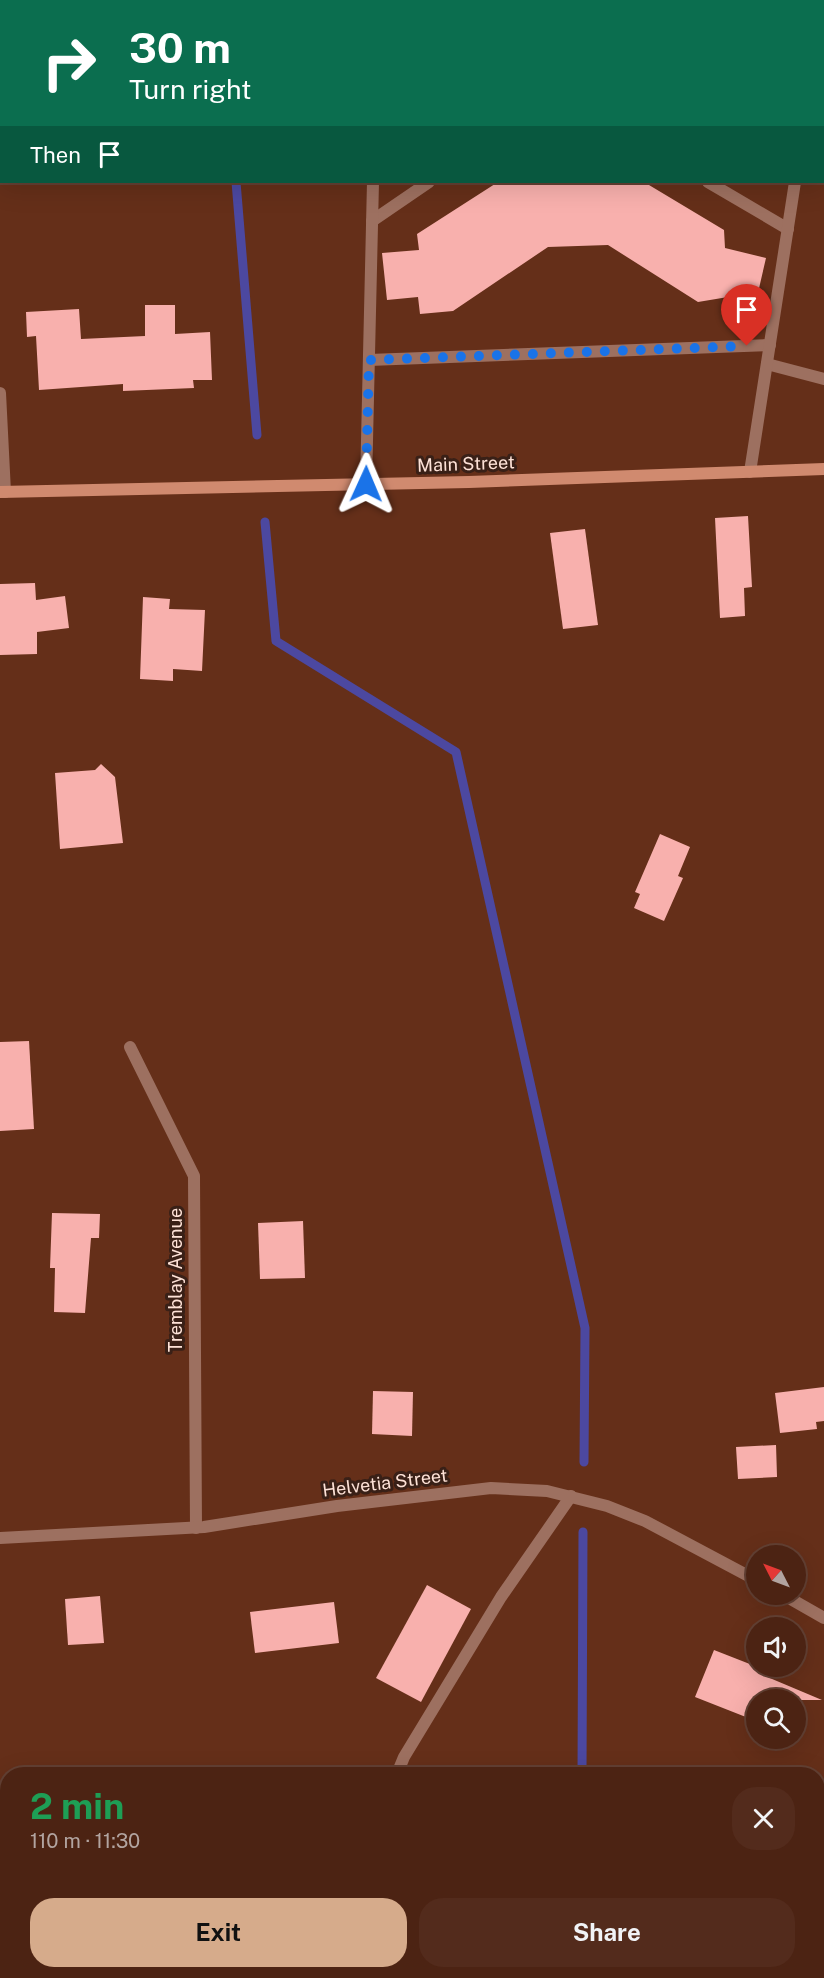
<!DOCTYPE html>
<html lang="en">
<head>
<meta charset="utf-8">
<style>
	:root { --surface:#4c2313; --page:#532b1c; --text:#f1f3f6; --muted:#b2a4a0; --line:#634033; --accent:#d6ab8b }
	body { margin:0; font-family:"Public Sans",sans-serif; background:var(--page); color:var(--text); height:100vh; display:flex; flex-direction:column; font-size:22px; white-space:nowrap }
	* { box-sizing:border-box; margin:0 }
	p { font-size:20px; color:var(--muted) }
	.icon { flex:none; width:33px; height:33px; fill:none; stroke:currentColor; stroke-width:2; stroke-linecap:round; stroke-linejoin:round }
	.map { position:relative; flex:1; overflow:hidden }
	.panel { position:absolute; left:0px; top:1767px; width:825px; height:212px; display:flex; flex-direction:column; background:var(--surface); border-radius:24px 24px 0 0; box-shadow:0 6px 24px #0002,0 0 0 2px var(--line) }
	.panel>* { flex:none }
	.hud { position:absolute; left:0px; top:0px; width:825px; height:183px; box-shadow:0 6px 24px #0002,0 0 0 2px var(--line); background:#0b6e4f; color:#fff; overflow:hidden }
	.needle { width:39px; rotate:312deg }
	.controls { position:absolute; left:746px; top:1545px; display:grid; gap:12px }
	.controls a { display:grid; place-items:center; width:60px; height:60px; border-radius:50%; background:var(--surface); box-shadow:0 6px 24px #0002,0 0 0 2px var(--line); font-size:30px }
	.pin { position:absolute; display:grid; place-items:center; width:51px; height:51px; color:#fff; margin:-62px -26px; border-radius:50% 50% 50% 0; rotate:-45deg; box-shadow:0 0 6px #0007 }
	.pin .icon { rotate:45deg }
	.me { position:absolute; width:66px; margin:-33px; rotate:1deg; stroke-linejoin:round; filter:drop-shadow(0 0 4px #0008) }
	.turn { display:flex; align-items:center; gap:21px; height:126px; padding:0 30px; font-size:27px }
	.turn .icon { width:78px; height:78px; stroke-width:2.5 }
	.turn b { display:block; font-size:42px; line-height:51px }
	.then { display:flex; align-items:center; height:57px; padding:0 30px; background:#0003; gap:12px; font-size:22px }
	.round { display:grid; place-items:center; flex:none; width:63px; height:63px; border-radius:24px; background:var(--page) }
	.overview { display:flex; align-items:center; justify-content:space-between; height:102px; padding:0 30px }
	h1 { font-size:36px; font-weight:700; line-height:45px; color:#1e9e55 }
	.action { display:flex; gap:12px; margin-top:auto; padding:12px 30px }
	.action a { flex:1; height:69px; border-radius:24px; background:var(--accent); color:#111; font-size:24px; font-weight:700; line-height:69px; text-align:center }
	.action a+a { background:var(--page); color:var(--text) }
	.map>svg:first-child { display:block }
</style>
</head>
<body>
<div class="map">
<svg width="824" height="1978" viewBox="0 0 824 1978">
	<rect width="100%" height="100%" fill="#652f19"/>
	<g fill="none" stroke-linecap="round" stroke-linejoin="round">
		<g stroke="#4c48a0" stroke-width="9">
			<polyline points="145,0 149,2"/>
			<polyline points="236,182 257,435"/>
			<polyline points="265,522 276,641 456,752 585,1328 584,1462"/>
			<polyline points="582,1774 583,1532"/>
			<polyline points="580,1978 580,1971"/>
		</g>
	</g>
	<g fill="#f8b0ad">
		<polygon points="498,182 644,182 724,230 725,248 766,258 757,297 746,294 698,302 608,245 548,247 453,311 420,314 418,297 387,300 382,253 419,250 417,234"/>
		<polygon points="145,305 175,305 175,334 210,332 212,380 193,380 194,388 123,391 123,384 39,390 36,336 27,337 26,312 79,309 81,339 145,336"/>
		<polygon points="748,516 752,587 744,588 745,616 720,618 715,518"/>
		<polygon points="585,529 598,625 563,629 550,533"/>
		<polygon points="35,583 36,600 65,596 69,628 37,632 37,654 0,655 0,584"/>
		<polygon points="143,597 170,599 169,609 205,610 202,671 173,669 173,681 140,679"/>
		<polygon points="101,764 115,777 123,843 60,849 55,773 95,770"/>
		<polygon points="660,834 690,847 678,876 683,878 664,921 634,908 640,894 635,892"/>
		<polygon points="29,1041 34,1129 0,1131 0,1042"/>
		<polygon points="52,1213 100,1214 99,1238 91,1238 85,1313 54,1312 55,1268 50,1268"/>
		<polygon points="303,1221 305,1278 260,1279 258,1223"/>
		<polygon points="824,1387 824,1421 816,1422 817,1429 780,1433 775,1393"/>
		<polygon points="373,1391 413,1392 412,1436 372,1434"/>
		<polygon points="776,1445 777,1477 738,1479 736,1447"/>
		<polygon points="427,1585 471,1609 421,1702 376,1678"/>
		<polygon points="100,1596 104,1643 68,1645 65,1599"/>
		<polygon points="334,1602 339,1643 255,1653 250,1612"/>
		<polygon points="714,1650 760,1668 758,1673 822,1700 756,1700 756,1721 695,1697"/>
	</g>
	<g fill="none" stroke-linecap="round" stroke-linejoin="round">
		<g stroke="#9d7060" stroke-width="12">
			<polyline points="824,174 824,175"/>
			<polyline points="708,182 788,229"/>
			<polyline points="372,221 429,182"/>
			<polyline points="369,360 770,345"/>
			<polyline points="767,364 824,379"/>
			<polyline points="0,393 5,492"/>
			<polyline points="750,472 795,182"/>
			<polyline points="366,484 373,182"/>
			<polyline points="397,1774 404,1757 501,1597 571,1496"/>
			<polyline points="320,1978 323,1971"/>
		</g>
		<g stroke="#9d7060" stroke-width="12">
			<polyline points="130,1047 194,1176 196,1528"/>
			<polyline points="0,1538 204,1527 337,1506 491,1488 547,1491 607,1506 645,1521 756,1580"/>
			<polyline points="782,1594 824,1618"/>
		</g>
		<polyline stroke="#d08a6f" stroke-width="12" points="0,492 469,482 824,469"/>
	</g>
	<g fill="none" stroke-linecap="round" stroke-linejoin="round">
		<polyline stroke="#1a73e8" stroke-width="10" stroke-dasharray="0 18" points="366,484 369,360 747,346"/>
	</g>
	<g text-anchor="middle" stroke-width="6" stroke-linejoin="round" paint-order="stroke">
		<g font-size="18" fill="#fee2d7" stroke="#392017">
			<text transform="translate(466 464) rotate(-2)" y="6">Main Street</text>
			<text transform="translate(176 1280) rotate(-90)" y="6">Tremblay Avenue</text>
			<text transform="translate(385 1483) rotate(-7)" y="6">Helvetia Street</text>
		</g>
	</g>
</svg>
<div class="controls">
<a><svg class="needle" viewBox="-14 -14 28 28"><path d="M0-13l5 13h-10z" fill="#e53935"/><path d="M0 13l5-13h-10z" fill="#b2a4a0"/></svg></a>
<a><svg class="icon" aria-label="sound" viewBox="0 0 24 24"><path d="M4 9h4l5-4v14l-5-4H4zM17 9q2 3 0 6"/></svg></a>
<a><svg class="icon" aria-label="search" viewBox="0 0 24 24"><circle cx="10" cy="10" r="6"/><path d="M15 15l6 6"/></svg></a>
</div>
<div class="pin" style="left:747px;top:346px;background:#d93025"><svg class="icon" aria-label="arrive" viewBox="0 0 24 24"><path d="M6 21V4h12l-3 4 3 4H6"/></svg></div>
<svg class="me" style="left:366px;top:484px" viewBox="-20 -20 40 40"><path d="M0-17L14 15 0 8-14 15z" fill="#1a73e8" stroke="#fff" stroke-width="4"/></svg>
<div class="hud">
<div class="turn"><svg class="icon" aria-label="right" viewBox="0 0 24 24"><path d="M7 20v-9h11M14 6l5 5-5 5"/></svg><div><b>30 m</b>Turn right</div></div>
<div class="then">Then<svg class="icon" aria-label="arrive" viewBox="0 0 24 24"><path d="M6 21V4h12l-3 4 3 4H6"/></svg></div>
</div>
<section class="panel">
<div class="overview"><div><h1>2 min</h1><p>110 m · 11:30</p></div><a class="round"><svg class="icon" aria-label="close" viewBox="0 0 24 24"><path d="M6 6l12 12M18 6L6 18"/></svg></a></div>
<div class="action"><a>Exit</a><a>Share</a></div>
</section>
</div>
</body>
</html>
